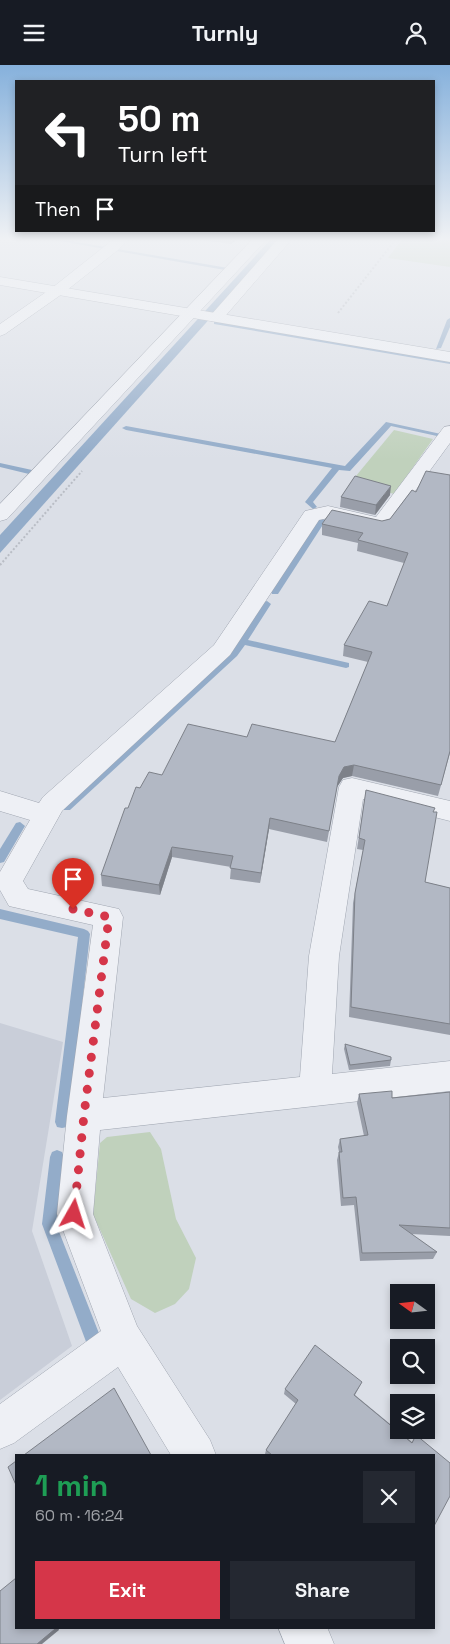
<!DOCTYPE html>
<html lang="en">
<head>
<meta charset="utf-8">
<style>
	:root { --surface:#171b24; --page:#242831; --text:#f1f3f6; --muted:#9ea1a6; --accent:#d53649 }
	body { margin:0; font-family:"Space Grotesk",sans-serif; background:var(--page); color:var(--text); height:100vh; display:flex; flex-direction:column; font-size:19px; white-space:nowrap }
	* { box-sizing:border-box; margin:0 }
	p { font-size:16px; color:var(--muted) }
	.icon { flex:none; width:28px; height:28px; fill:none; stroke:currentColor; stroke-width:2; stroke-linecap:round; stroke-linejoin:round }
	.map { position:relative; flex:1; overflow:hidden }
	.panel { position:absolute; left:15px; top:1389px; width:420px; height:175px; display:flex; flex-direction:column; background:var(--surface); border-radius:0px; box-shadow:0 2px 8px #0003 }
	.panel>* { flex:none }
	.banner { position:absolute; left:15px; top:15px; width:420px; height:152px; border-radius:0px; box-shadow:0 2px 8px #0003; background:#202124; color:#fff; overflow:hidden }
	.needle { width:32px; rotate:285deg }
	.controls { position:absolute; left:390px; top:1219px; display:grid; gap:10px }
	.controls a { display:grid; place-items:center; width:45px; height:45px; border-radius:0px; background:var(--surface); box-shadow:0 2px 8px #0003; font-size:25px }
	.pin { position:absolute; display:grid; place-items:center; width:42px; height:42px; color:#fff; margin:-51px -21px; border-radius:50% 50% 50% 0; rotate:-45deg; box-shadow:0 0 5px #0007 }
	.pin .icon { rotate:45deg }
	.me { position:absolute; width:55px; margin:-28px; rotate:6deg; stroke-linejoin:round; filter:drop-shadow(0 0 4px #0008) }
	.turn { display:flex; align-items:center; gap:18px; height:105px; padding:0 20px; font-size:22px }
	.turn .icon { width:65px; height:65px; stroke-width:2.5 }
	.turn b { display:block; font-size:35px; line-height:42px }
	.then { display:flex; align-items:center; height:48px; padding:0 20px; background:#0003; gap:10px; font-size:19px }
	.round { display:grid; place-items:center; flex:none; width:52px; height:52px; border-radius:0px; background:var(--page) }
	.head { display:flex; align-items:center; justify-content:space-between; height:85px; padding:0 20px }
	h1 { font-size:30px; font-weight:800; line-height:38px; color:#1e9e55 }
	.primary-button { display:flex; gap:10px; margin-top:auto; padding:10px 20px }
	.primary-button a { flex:1; height:58px; border-radius:0px; background:var(--accent); color:#fff; font-size:20px; font-weight:800; line-height:58px; text-align:center }
	.primary-button a+a { background:var(--page); color:var(--text) }
	header { display:flex; justify-content:space-between; align-items:center; height:65px; padding:0 20px; background:var(--surface); font-size:22px; font-weight:800 }
	.map>svg:first-child { display:block }
</style>
</head>
<body>
<header><svg class="icon" aria-label="menu" viewBox="0 0 24 24"><path d="M4 6h16M4 12h16M4 18h16"/></svg>Turnly<svg class="icon" aria-label="person" viewBox="0 0 24 24"><circle cx="12" cy="8" r="4"/><path d="M4 21q1-7 8-7t8 7"/></svg></header>
<div class="map">
<svg width="450" height="1579" viewBox="0 0 450 1579">
	<rect width="100%" height="100%" fill="#dbdfe7"/>
	<polygon fill="#c9ced9" points="0,958 63,977 32,1166 72,1281 0,1335"/>
	<g fill="#c0d1bc">
		<polygon points="402,174 450,174 450,202 388,193"/>
		<polygon points="394,365 433,374 394,429 351,417"/>
		<polygon points="150,1067 161,1084 176,1154 196,1193 189,1224 175,1239 155,1248 131,1234 93,1149 100,1078 107,1072"/>
	</g>
	<polygon fill="#93acc9" points="271,174 281,174 0,488 0,470"/>
	<g fill="none" stroke-linecap="round" stroke-linejoin="round">
		<g fill="#93acc9" fill-rule="evenodd">
			<polygon points="48,174 59,174 228,203 225,205"/>
			<polygon points="450,253 450,262 441,283 436,284 447,255"/>
			<polygon points="216,256 450,295 450,299 214,259 214,257"/>
			<polygon points="386,357 441,369 437,371 391,361 350,406 339,405 313,437 317,442 313,444 305,437 332,403 126,365 122,363 126,361 345,401"/>
			<polygon points="0,398 32,405 33,407 29,409 0,402"/>
			<polygon points="319,453 326,455 278,529 272,529 271,527"/>
			<polygon points="267,536 271,539 248,575 349,598 349,602 346,603 245,580 237,591 70,745 62,745 61,742 62,739 231,587 264,537"/>
			<polygon points="20,757 25,761 4,797 0,798 0,784 16,758"/>
			<polygon points="0,844 84,864 88,866 90,869 69,1057 67,1062 62,1063 57,1062 55,1057 78,872 0,854"/>
			<polygon points="57,1085 62,1087 64,1092 56,1159 102,1276 100,1282 94,1284 88,1282 42,1159 50,1092 52,1087"/>
		</g>
		<g stroke="#a0a6b1" stroke-width="1">
			<g id="minor">
				<polygon points="114,174 128,174 118,185 62,229 5,269 0,271 0,259 52,223"/>
				<polygon points="253,174 267,174 7,454 0,456 0,439"/>
				<polygon points="278,174 292,174 221,256 211,256 208,253 211,250"/>
				<polygon points="450,361 450,378 388,463 381,465 328,453 319,455 230,590 62,746 23,816 28,824 119,844 123,852 103,1033 300,1012 309,891 339,722 343,715 352,713 450,736 450,756 363,734 339,891 332,1009 450,996 450,1026 100,1065 93,1149 137,1261 210,1375 216,1390 171,1390 118,1302 14,1378 0,1384 0,1339 101,1266 57,1149 67,1051 93,860 9,841 0,825 0,807 30,755 0,746 0,726 39,738 43,732 214,580 305,446 328,441 376,452 444,362"/>
				<polygon points="278,1562 327,1562 334,1579 285,1579"/>
			</g>
		</g>
		<g stroke="#a0a6b1" stroke-width="1">
			<polygon id="tertiary" points="0,212 450,287 450,297 0,220"/>
		</g>
		<g stroke="#b9bdc5" stroke-width="2" stroke-dasharray="2 2" stroke-linecap="butt">
			<polyline points="338,248 396,174"/>
			<polyline points="0,500 82,406"/>
		</g>
		<use href="#minor" fill="#eef0f5" fill-rule="evenodd"/>
		<use href="#tertiary" fill="#eef0f5" fill-rule="evenodd"/>
	</g>
	<g fill="#999ea9">
		<polygon points="195,174 238,174 231,179"/>
		<polygon points="412,425 450,688 438,731 352,711 343,713 337,722 327,777 269,764 260,818 230,814 231,802 172,792 160,830 102,821 101,810 128,743 140,723 162,710 247,672 335,677 368,597 343,591 344,580 387,541 404,498 357,486 358,478 322,470 322,459 382,456 390,454"/>
		<polygon points="390,430 375,450 340,442 341,432"/>
		<polygon points="366,725 434,747 425,817 450,823 450,970 349,952 353,838 363,785 357,784"/>
		<polygon points="345,979 391,995 390,1001 349,1005 344,984"/>
		<polygon points="450,1027 450,1171 411,1169 437,1187 433,1194 360,1196 354,1140 341,1141 337,1095 339,1087 338,1082 340,1074 364,1071 357,1038 359,1029 392,1033"/>
		<polygon points="362,1317 355,1330 412,1377 416,1370 434,1390 266,1390 265,1389 266,1385 296,1339 284,1329 285,1324"/>
	</g>
	<g fill="#7d8189">
		<polygon points="231,174 238,174 231,179"/>
		<polygon points="391,421 390,430 375,450 376,440"/>
		<polygon points="354,700 352,711 343,713 337,722 327,777 339,711 344,702"/>
		<polygon points="270,753 269,764 260,818 261,808"/>
		<polygon points="172,782 172,792 160,830 159,820"/>
		<polygon points="55,1562 58,1562 59,1565 42,1579 37,1579"/>
	</g>
	<g fill="#b2b8c4" stroke="#7d8189">
		<polygon points="426,406 450,410 450,686 441,720 354,700 344,702 339,711 329,766 270,753 261,808 230,803 233,791 172,782 159,820 101,810 125,743 128,743 136,722 140,723 149,707 162,710 188,659 247,672 252,659 335,677 372,587 344,580 369,536 387,541 408,488 358,475 363,468 322,459 332,445 382,456 390,454 412,425 416,427"/>
		<polygon points="355,411 391,421 376,440 341,432"/>
		<polygon points="366,725 435,743 433,747 437,747 425,817 450,823 450,959 351,942 355,828 365,775 359,773"/>
		<polygon points="345,979 391,992 391,995 350,1000"/>
		<polygon points="392,1026 392,1033 450,1027 450,1163 399,1160 437,1187 362,1188 356,1132 343,1133 339,1087 342,1087 340,1074 368,1070 359,1029"/>
		<polygon points="315,1280 362,1317 354,1330 412,1378 416,1370 450,1398 450,1431 434,1461 434,1390 272,1390 266,1385 298,1335 285,1324"/>
		<polygon points="114,1323 151,1390 24,1390"/>
		<polygon points="16,1396 16,1420 8,1402"/>
		<polygon points="16,1513 16,1562 55,1562 55,1564 37,1579 0,1579 0,1526"/>
	</g>
	<linearGradient id="sky" x2="0" y2="1"><stop stop-color="#86b1dc"/><stop offset="0.44" stop-color="#eff1f4"/><stop offset="1" stop-color="#eff1f4" stop-opacity="0"/></linearGradient>
	<rect width="450" height="395" fill="url(#sky)"/>
	<g fill="none" stroke-linecap="round" stroke-linejoin="round">
		<polyline stroke="#d53649" stroke-width="9" stroke-dasharray="0 16.2" points="73,844 109,852 84,1050 74,1149"/>
	</g>
</svg>
<div class="controls">
<a><svg class="needle" viewBox="-14 -14 28 28"><path d="M0-13l5 13h-10z" fill="#e53935"/><path d="M0 13l5-13h-10z" fill="#9ea1a6"/></svg></a>
<a><svg class="icon" aria-label="search" viewBox="0 0 24 24"><circle cx="10" cy="10" r="6"/><path d="M15 15l6 6"/></svg></a>
<a><svg class="icon" aria-label="layers" viewBox="0 0 24 24"><path d="M12 4l9 5-9 5-9-5zM3 14l9 5 9-5"/></svg></a>
</div>
<div class="pin" style="left:73px;top:844px;background:#d93025"><svg class="icon" aria-label="arrive" viewBox="0 0 24 24"><path d="M6 21V4h12l-3 4 3 4H6"/></svg></div>
<svg class="me" style="left:74px;top:1149px" viewBox="-20 -20 40 40"><path d="M0-17L14 15 0 8-14 15z" fill="#d53649" stroke="#fff" stroke-width="4"/></svg>
<div class="banner">
<div class="turn"><svg class="icon" aria-label="left" viewBox="0 0 24 24"><path d="M17 20v-9H6M10 6l-5 5 5 5"/></svg><div><b>50 m</b>Turn left</div></div>
<div class="then">Then<svg class="icon" aria-label="arrive" viewBox="0 0 24 24"><path d="M6 21V4h12l-3 4 3 4H6"/></svg></div>
</div>
<section class="panel">
<div class="head"><div><h1>1 min</h1><p>60 m · 16:24</p></div><a class="round"><svg class="icon" aria-label="close" viewBox="0 0 24 24"><path d="M6 6l12 12M18 6L6 18"/></svg></a></div>
<div class="primary-button"><a>Exit</a><a>Share</a></div>
</section>
</div>
</body>
</html>
